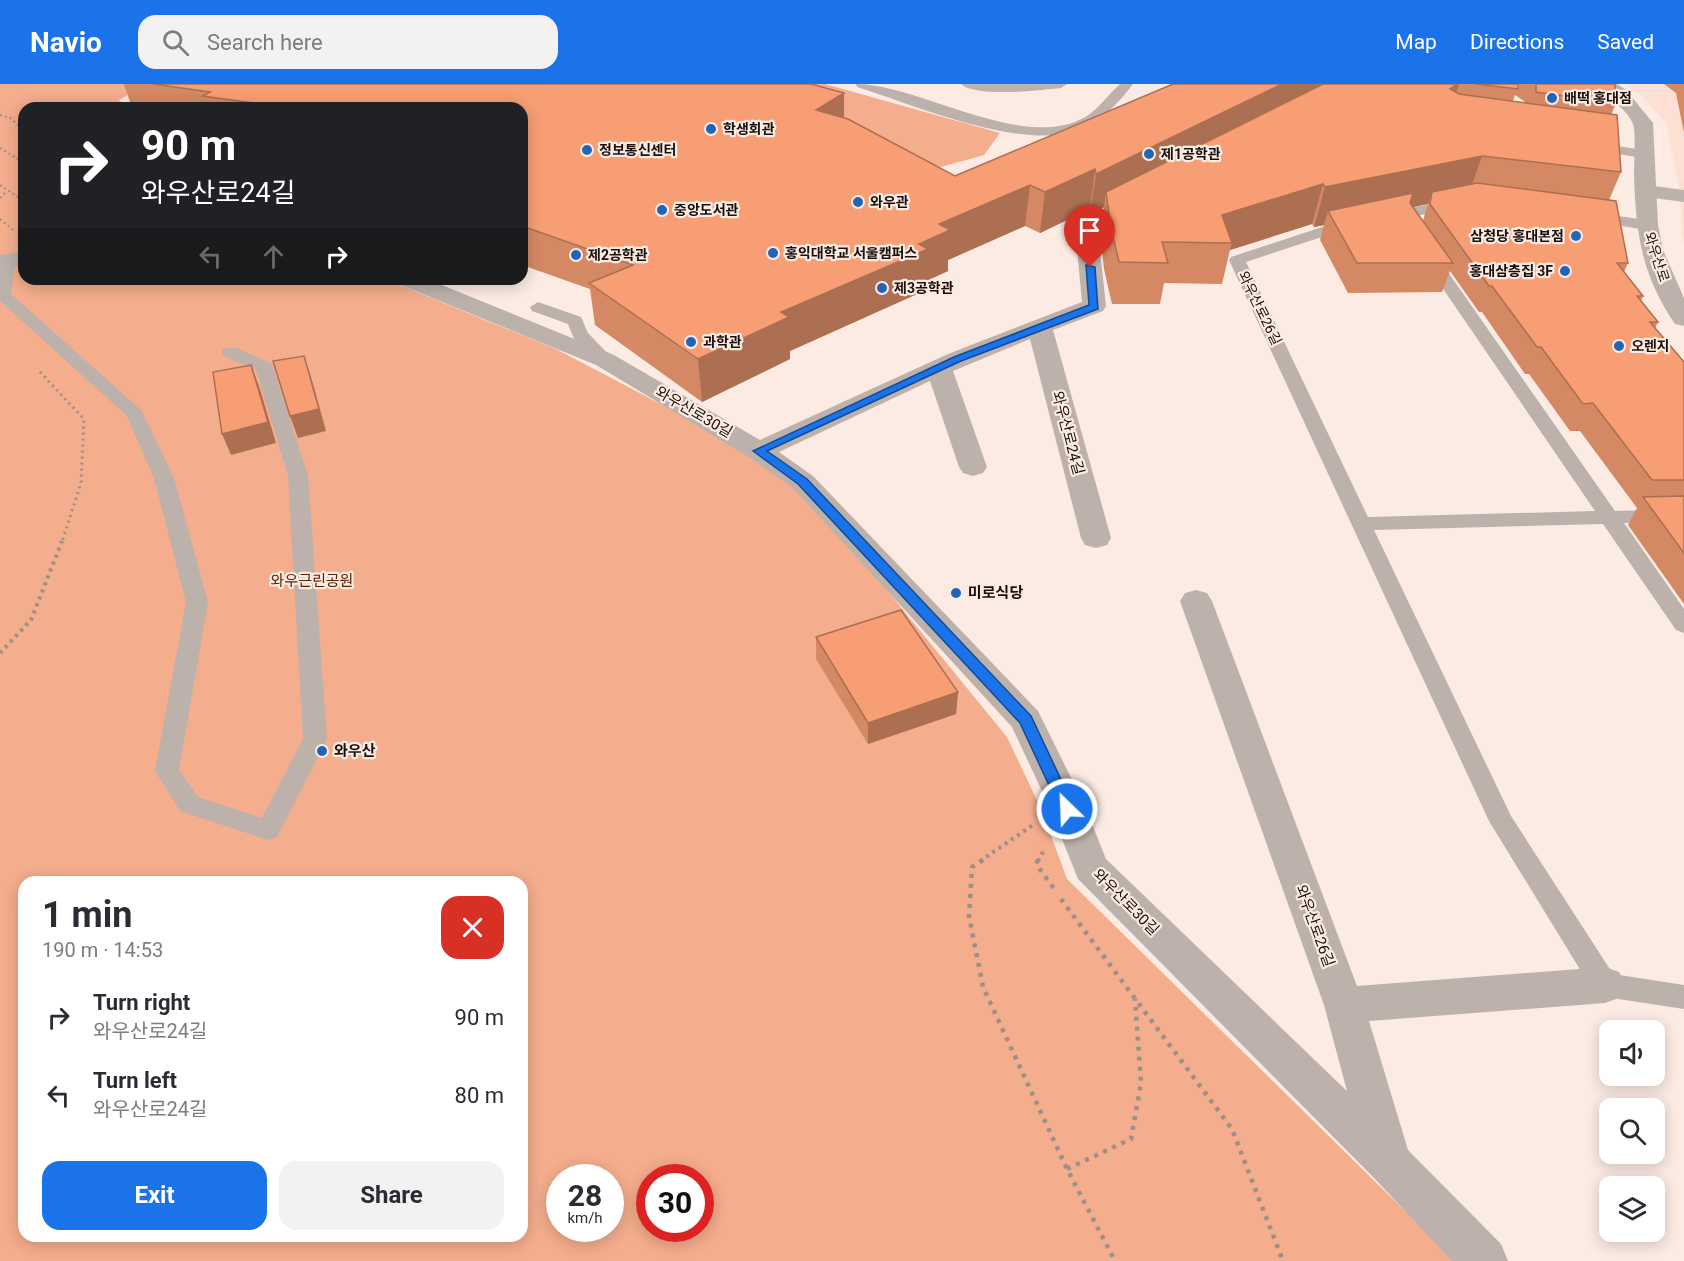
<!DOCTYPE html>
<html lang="en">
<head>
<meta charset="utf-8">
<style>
	:root { --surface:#fff; --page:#f2f2f3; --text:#2b2b33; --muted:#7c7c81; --accent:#1a73e8 }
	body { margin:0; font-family:Roboto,"Noto Sans KR",sans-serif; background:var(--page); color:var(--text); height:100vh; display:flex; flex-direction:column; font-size:22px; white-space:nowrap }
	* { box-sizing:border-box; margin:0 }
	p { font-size:20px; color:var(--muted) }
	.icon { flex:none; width:33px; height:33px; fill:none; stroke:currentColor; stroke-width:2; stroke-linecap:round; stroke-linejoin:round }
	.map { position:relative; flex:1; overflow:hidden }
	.panel { position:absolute; left:18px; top:792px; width:510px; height:366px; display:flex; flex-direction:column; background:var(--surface); border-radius:18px; box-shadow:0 3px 15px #0003 }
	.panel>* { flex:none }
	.hud { position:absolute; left:18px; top:18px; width:510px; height:183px; border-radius:18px; box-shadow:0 3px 15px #0003; background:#202124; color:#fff; overflow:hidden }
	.buttons { position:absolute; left:1599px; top:936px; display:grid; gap:12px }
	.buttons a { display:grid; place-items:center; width:66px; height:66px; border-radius:12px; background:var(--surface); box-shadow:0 3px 15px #0003; font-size:30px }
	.speed { position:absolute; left:546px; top:1080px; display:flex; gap:12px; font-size:30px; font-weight:700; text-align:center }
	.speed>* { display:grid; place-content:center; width:78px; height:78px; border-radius:50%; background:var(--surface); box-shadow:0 3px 15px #0003; line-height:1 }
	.speed small { font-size:15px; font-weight:400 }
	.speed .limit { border:9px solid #d22; background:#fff; color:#111 }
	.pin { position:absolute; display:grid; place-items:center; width:51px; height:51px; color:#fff; margin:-62px -26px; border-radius:50% 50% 50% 0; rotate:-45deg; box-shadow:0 0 6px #0007 }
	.pin .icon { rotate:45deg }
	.me { position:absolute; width:66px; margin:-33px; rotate:336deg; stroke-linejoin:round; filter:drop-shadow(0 0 4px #0008) }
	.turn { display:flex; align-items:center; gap:21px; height:126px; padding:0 24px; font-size:27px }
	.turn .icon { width:78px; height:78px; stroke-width:2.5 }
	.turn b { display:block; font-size:42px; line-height:51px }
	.lanes { display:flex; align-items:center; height:57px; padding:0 24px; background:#0003; justify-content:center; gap:30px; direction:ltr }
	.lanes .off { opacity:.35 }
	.round { display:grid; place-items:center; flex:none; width:63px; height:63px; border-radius:18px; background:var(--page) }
	.summary { display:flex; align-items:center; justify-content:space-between; height:102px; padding:0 24px }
	h1 { font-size:36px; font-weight:700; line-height:45px }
	.cta { display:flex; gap:12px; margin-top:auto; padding:12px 24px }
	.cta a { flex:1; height:69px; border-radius:18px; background:var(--accent); color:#fff; font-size:24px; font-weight:700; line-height:69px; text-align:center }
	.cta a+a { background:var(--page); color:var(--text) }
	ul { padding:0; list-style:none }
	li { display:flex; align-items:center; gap:18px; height:78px; padding:0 24px }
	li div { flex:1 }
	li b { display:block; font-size:22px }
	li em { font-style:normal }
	header { display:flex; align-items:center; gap:36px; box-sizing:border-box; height:84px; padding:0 30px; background:var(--accent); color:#fff }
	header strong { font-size:28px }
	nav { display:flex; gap:33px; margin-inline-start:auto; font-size:21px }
	.search { width:420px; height:54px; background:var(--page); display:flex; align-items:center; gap:15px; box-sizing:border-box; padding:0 21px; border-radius:18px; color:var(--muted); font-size:22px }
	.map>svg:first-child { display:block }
</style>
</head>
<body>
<header>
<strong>Navio</strong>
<div class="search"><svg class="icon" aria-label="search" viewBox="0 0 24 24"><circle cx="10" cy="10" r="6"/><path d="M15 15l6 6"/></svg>Search here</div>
<nav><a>Map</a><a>Directions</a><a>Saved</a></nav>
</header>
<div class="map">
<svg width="1684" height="1177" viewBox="0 0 1684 1177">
	<rect width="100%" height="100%" fill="#fcebe3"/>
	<polygon fill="#fde0d3" points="1626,0 1684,0 1684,163 1680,111 1667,40 1640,10"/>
	<g fill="#f4ad8d" fill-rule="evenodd">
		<path d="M0 0H147L119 16 124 24H24V195H385L556 265 754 369 800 400 1007 653 1042 727 1067 795 1456 1177H0ZM24 798H522V1152H24ZM560 1094H610V1144H560ZM650 1094H700V1144H650Z"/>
		<polygon points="668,0 825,0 1000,49 984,71 941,83 676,7"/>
	</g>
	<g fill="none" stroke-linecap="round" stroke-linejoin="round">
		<g stroke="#9d8f89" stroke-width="2" stroke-dasharray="2 3" stroke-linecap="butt">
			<polyline points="0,31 10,34 24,46"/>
			<polyline points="0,64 24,79"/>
			<polyline points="952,93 973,85"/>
			<polyline points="0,101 24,117"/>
			<polyline points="0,114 6,108"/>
			<polyline points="0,135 13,146"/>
		</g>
		<polyline stroke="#9d8f89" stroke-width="3" stroke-dasharray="2 4" stroke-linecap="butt" points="40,288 84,335 81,399 62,458"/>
		<g stroke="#9d8f89" stroke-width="4" stroke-dasharray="3 4.5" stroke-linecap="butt">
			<polyline points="0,569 31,536 62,457"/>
			<polyline points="980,777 1033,741"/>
			<polyline points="1038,777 1043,768"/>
		</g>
		<g stroke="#9d8f89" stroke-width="4.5" stroke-dasharray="4 6" stroke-linecap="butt">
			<polyline points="983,776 972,783 969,832 983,903 1067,1085 1115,1177"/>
			<polyline points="1038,776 1036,780 1055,806"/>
			<polyline points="1061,815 1232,1045 1283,1177"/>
			<polyline points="1067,1085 1131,1055 1141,999 1135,915"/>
		</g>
		<g fill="#bdb1ab" fill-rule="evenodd">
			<path d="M856 0C920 0 1025 70 1087 32 1099 24 1109 10 1120 0H1133C1118 20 1098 41 1073 48 1014 64 914 21 857 3Z"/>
			<path d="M961 0H1067L1061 4C1040 6 976 14 961 0Z"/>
			<polygon points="1589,58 1644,66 1651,70 1644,74 1584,65 1582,62 1584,59"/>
			<polygon points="1455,116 1462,120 1460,123 1387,138 1379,133 1387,128"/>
			<polygon points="1589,128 1647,136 1655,141 1647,146 1584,136 1581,133"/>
			<polygon points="1352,135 1360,140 1357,143 1337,148 1246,178 1368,433 1595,427 1422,174 1430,169 1436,171 1615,427 1684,425 1684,437 1624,439 1684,525 1684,549 1676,546 1603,440 1374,446 1511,732 1613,890 1684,901 1684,925 1605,913 1595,910 1489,737 1229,176 1231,173 1328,141"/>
			<polygon points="8,172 16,177 11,210 141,326 174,394 208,518 179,686 198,713 262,734 303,655 288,392 256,286 224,272 221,268 224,264 236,264 270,279 273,283 308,392 327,655 277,753 268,756 180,727 155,687 186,518 154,394 127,332 0,217 0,177"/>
			<polygon points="538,218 581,233 588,249 614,276 611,280 599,280 574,255 568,240 532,227 530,223"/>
		</g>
		<g fill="#bdb1ab" fill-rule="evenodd">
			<polygon points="1646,101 1684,106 1684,118 1638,112 1635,107 1638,102"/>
			<polygon points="1143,108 1151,110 1154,115 1151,120 1098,147 1106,222 1103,227 1053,246 1111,454 1107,461 1096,464 1085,461 1081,454 1030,255 953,287 987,383 983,389 973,392 963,389 959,383 930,297 779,368 813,392 1038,627 1084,720 1106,775 1347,1007 1324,921 1180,517 1185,509 1196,506 1207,509 1212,517 1357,902 1605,883 1619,888 1625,901 1619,914 1605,919 1369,937 1408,1066 1501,1160 1508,1177 1452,1177 1374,1094 1078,795 1048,720 1012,643 793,404 749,373 596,281 398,200 394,195 427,195 614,271 760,356 948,270 1082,218 1075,144 1078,139"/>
			<polygon points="24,167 24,181 0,185 0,171"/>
		</g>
		<path fill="#bdb1ab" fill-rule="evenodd" d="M1595 0H1617L1626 6 1653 39 1658 141 1663 166 1684 214V242L1675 240C1641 190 1636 149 1634 91 1634 80 1636 48 1633 40 1626 22 1604 14 1595 0Z"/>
	</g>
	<g fill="#d48864" fill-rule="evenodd">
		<path d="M124 0H811L844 9V34L955 92 1173 0H1615L1616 19 1611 31 1621 88 1609 116 1628 179 1624 188 1643 212 1641 217 1658 238 1655 244 1684 278V520L1628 441 1637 424 1580 347H1570L1529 290H1525L1482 228H1479L1450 187 1442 208 1348 209 1320 156 1324 141 1314 143 1312 140 1230 166 1222 200 1164 199 1160 220H1112L1104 185 1100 148 1104 123 1090 130V125L1040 149 1025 142 948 176V187L926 197V206L790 267V275L702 318 595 241 590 205 522 181V24H150L149 20 130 18ZM1515 11 1524 17V19L1513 17ZM1428 120 1424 133 1423 137 1413 123Z"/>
		<polygon points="1664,0 1684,0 1684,49 1676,9"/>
		<polygon points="816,553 958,608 956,630 868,660 816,575"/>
	</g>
	<g fill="#ad6f51">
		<polygon points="1282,0 1348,0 1106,108 1104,123 1090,130 1096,90"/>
		<polygon points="1457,0 1459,0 1447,36 1450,5"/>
		<polygon points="844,9 844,47 816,26"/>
		<polygon points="1482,72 1468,112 1432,108 1428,120 1335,139 1328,127 1324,141 1314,143 1325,103"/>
		<polygon points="1095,85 1090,125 1040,149 1045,108"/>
		<polygon points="1323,100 1312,140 1230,166 1232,159 1222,131"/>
		<polygon points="1030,101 1025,142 948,176 948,187 926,197 926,206 790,267 790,275 702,318 698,275 781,228 919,160 939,140"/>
		<polygon points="304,272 311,293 326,347 298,354 290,332"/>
		<polygon points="251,281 259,302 276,359 231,371 222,350"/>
		<polygon points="958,608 956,630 868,660 868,639"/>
	</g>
	<g fill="#f79e74" stroke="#ad6f51" stroke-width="1.5">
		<polygon points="153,0 811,0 844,9 816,26 848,35 955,92 1173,0 1282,0 1096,90 1095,85 1045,108 1030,101 939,140 950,146 919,160 928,165 781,228 789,233 698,275 589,199 633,181 522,142 522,24 282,24 284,23 203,12 210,8"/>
		<polygon points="1323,0 1457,0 1450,5 1459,10 1617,31 1621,88 1482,72 1325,103 1323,100 1222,131 1232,159 1162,158 1168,179 1119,178 1111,144 1106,108"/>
		<polygon points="1476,0 1518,0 1518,5"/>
		<polygon points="1536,0 1615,0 1616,19 1536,8"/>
		<polygon points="1477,99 1616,117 1628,179 1617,179 1643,212 1637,212 1658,238 1650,238 1684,278 1684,396 1652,396 1593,319 1583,320 1541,263 1537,263 1492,202 1489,202 1430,120 1432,108"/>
		<polygon points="1413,109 1410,119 1453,179 1357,179 1328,127"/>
		<polygon points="304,272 319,325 290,332 273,277"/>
		<polygon points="251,281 268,338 222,350 213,288"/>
		<polygon points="1684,412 1684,469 1643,413"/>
		<polygon points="901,526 958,608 868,639 816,553"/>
	</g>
	<polygon fill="#1a73e8" stroke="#114b97" stroke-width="1.5" points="1086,181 1095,183 1098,225 961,277 767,367 807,395 1031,632 1075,725 1073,729 1062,729 1060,725 1020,639 798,400 753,367 954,273 1089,221"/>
	<g fill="#2265b6" stroke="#fcebe3" stroke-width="2">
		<circle cx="1552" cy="14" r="6"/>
		<circle cx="711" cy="45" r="6"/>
		<circle cx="587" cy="66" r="6"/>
		<circle cx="1149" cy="70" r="6"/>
		<circle cx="858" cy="118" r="6"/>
		<circle cx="662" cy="126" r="6"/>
		<circle cx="1576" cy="152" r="6"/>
		<circle cx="773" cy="169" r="6"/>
		<circle cx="576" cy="171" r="6"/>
		<circle cx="1565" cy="187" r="6"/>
		<circle cx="882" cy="204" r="6"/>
		<circle cx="691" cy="258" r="6"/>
		<circle cx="1619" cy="262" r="6"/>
		<circle cx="956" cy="509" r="6"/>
		<circle cx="322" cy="667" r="6"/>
	</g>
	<g text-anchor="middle" stroke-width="4.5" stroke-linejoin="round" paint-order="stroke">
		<g font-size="14" font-weight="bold" fill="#180f0b" stroke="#fcebe3" text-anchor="start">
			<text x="1564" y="19">배떡 홍대점</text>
			<text x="723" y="50">학생회관</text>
			<text x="599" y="71">정보통신센터</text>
			<text x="1161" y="75">제1공학관</text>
			<text x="870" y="123">와우관</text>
			<text x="674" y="131">중앙도서관</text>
			<text x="1564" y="157" text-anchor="end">삼청당 홍대본점</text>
			<text x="785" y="174">홍익대학교 서울캠퍼스</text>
			<text x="588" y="176">제2공학관</text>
			<text x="1553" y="192" text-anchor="end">홍대삼층집 3F</text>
			<text x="894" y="209">제3공학관</text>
			<text x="703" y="263">과학관</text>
			<text x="1631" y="267">오렌지</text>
		</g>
		<g font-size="14" fill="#180f0b" stroke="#fcebe3">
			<text transform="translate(1657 173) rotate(72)" y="5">와우산로</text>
			<text transform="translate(1260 224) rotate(64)" y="5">와우산로26길</text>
		</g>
		<g font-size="15" fill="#180f0b" stroke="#fcebe3">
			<text transform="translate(694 328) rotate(30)" y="5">와우산로30길</text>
			<text transform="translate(1068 349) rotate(75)" y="5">와우산로24길</text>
			<text transform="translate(1126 818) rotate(45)" y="5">와우산로30길</text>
			<text transform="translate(1315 842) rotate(70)" y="5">와우산로26길</text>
		</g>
		<g font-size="15" fill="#592202" stroke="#fcebe3">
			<text x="312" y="502">와우근린공원</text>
		</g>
		<g font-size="15" font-weight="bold" fill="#180f0b" stroke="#fcebe3" text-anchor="start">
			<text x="968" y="514">미로식당</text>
			<text x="334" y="672">와우산</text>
		</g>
	</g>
</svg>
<div class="buttons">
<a><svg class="icon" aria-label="sound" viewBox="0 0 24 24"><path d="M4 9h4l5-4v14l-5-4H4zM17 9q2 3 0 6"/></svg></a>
<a><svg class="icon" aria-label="search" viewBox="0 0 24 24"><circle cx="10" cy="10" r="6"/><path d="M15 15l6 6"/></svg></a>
<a><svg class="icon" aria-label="layers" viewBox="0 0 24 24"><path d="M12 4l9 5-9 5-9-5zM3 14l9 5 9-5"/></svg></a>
</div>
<div class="speed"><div>28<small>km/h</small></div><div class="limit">30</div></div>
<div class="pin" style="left:1090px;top:183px;background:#d93025"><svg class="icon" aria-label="arrive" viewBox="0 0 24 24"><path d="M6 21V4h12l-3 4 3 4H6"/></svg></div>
<svg class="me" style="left:1067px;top:725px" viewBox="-20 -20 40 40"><circle r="17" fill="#1a73e8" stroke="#fff" stroke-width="3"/><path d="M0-11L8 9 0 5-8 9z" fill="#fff"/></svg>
<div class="hud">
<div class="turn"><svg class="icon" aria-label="right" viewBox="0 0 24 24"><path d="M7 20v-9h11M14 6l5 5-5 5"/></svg><div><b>90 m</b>와우산로24길</div></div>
<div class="lanes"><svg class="icon off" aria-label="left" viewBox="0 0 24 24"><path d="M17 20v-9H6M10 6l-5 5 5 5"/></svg><svg class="icon off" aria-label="ahead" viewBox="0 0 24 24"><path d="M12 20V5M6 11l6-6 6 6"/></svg><svg class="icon" aria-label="right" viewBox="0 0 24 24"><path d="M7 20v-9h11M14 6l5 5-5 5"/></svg></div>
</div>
<section class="panel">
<div class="summary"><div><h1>1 min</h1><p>190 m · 14:53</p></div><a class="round" style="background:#d93025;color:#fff"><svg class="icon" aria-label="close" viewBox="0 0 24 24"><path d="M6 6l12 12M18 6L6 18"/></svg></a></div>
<ul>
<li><svg class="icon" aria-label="right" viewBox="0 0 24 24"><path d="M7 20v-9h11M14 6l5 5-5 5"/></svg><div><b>Turn right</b><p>와우산로24길</p></div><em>90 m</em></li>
<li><svg class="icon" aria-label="left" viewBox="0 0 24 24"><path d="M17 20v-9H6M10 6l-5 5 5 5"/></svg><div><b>Turn left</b><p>와우산로24길</p></div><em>80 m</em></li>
</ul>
<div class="cta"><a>Exit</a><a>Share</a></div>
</section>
</div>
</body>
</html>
